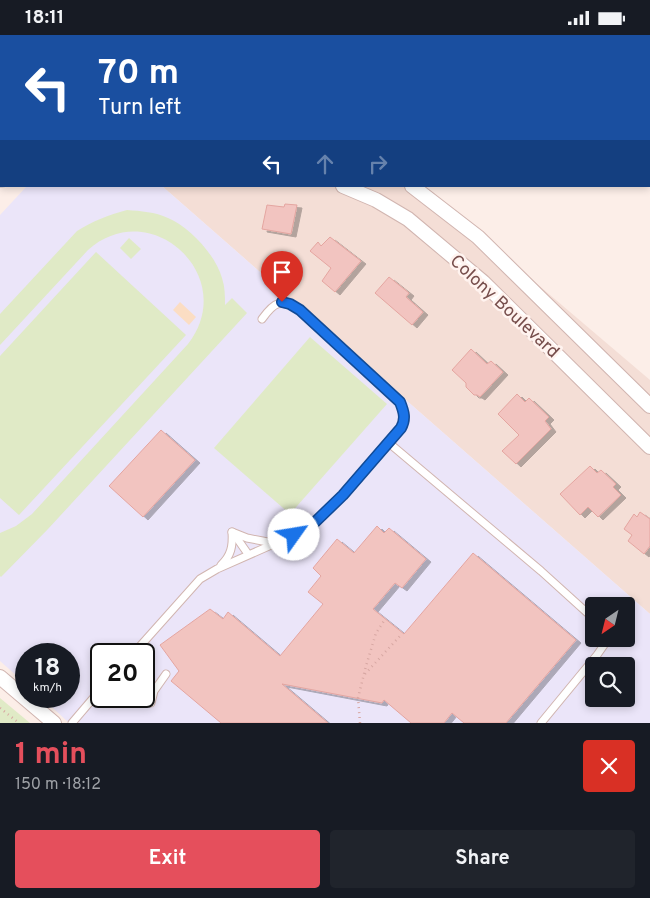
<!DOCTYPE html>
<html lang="en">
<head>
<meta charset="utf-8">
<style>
	:root { --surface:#171b24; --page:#20242c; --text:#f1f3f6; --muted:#9ea1a6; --accent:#e54f5c }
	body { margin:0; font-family:Overpass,sans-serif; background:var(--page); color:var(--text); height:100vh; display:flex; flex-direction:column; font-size:19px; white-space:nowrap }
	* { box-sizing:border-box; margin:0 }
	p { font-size:16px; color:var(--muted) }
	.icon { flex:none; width:28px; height:28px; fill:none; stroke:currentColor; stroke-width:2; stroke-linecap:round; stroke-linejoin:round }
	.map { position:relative; height:688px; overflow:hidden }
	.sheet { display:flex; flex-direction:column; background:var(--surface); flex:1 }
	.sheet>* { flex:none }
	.guide { position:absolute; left:0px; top:0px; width:650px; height:152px; box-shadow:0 2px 8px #0003; background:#1a4fa0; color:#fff; overflow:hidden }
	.needle { width:32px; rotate:215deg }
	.fabs { position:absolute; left:585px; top:562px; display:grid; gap:10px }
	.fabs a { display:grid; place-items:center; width:50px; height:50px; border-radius:5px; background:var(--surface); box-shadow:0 2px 8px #0003; font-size:25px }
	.speed { position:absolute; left:15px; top:608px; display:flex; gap:10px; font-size:25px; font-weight:700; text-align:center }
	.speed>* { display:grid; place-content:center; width:65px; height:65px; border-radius:50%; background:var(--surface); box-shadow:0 2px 8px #0003; line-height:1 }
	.speed small { font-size:12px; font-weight:400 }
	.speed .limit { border:2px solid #111; border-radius:8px; background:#fff; color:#111 }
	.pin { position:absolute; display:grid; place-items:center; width:42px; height:42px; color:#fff; margin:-51px -21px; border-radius:50% 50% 50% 0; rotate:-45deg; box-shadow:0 0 5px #0007 }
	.pin .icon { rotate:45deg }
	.me { position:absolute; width:55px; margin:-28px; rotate:58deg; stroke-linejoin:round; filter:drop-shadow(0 0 4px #0008) }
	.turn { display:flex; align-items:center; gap:18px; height:105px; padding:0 15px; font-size:22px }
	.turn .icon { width:65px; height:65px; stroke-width:2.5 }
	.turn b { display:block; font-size:35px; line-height:42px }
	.lanes { display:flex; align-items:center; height:48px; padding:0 15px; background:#0003; justify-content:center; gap:25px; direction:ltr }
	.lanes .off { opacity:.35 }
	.round { display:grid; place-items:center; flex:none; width:52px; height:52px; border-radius:5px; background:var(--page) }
	.head { display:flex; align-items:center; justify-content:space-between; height:85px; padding:0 15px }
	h1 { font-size:30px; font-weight:700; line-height:38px; color:var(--accent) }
	.primary-button { display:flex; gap:10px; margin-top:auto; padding:10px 15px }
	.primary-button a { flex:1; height:58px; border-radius:5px; background:var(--accent); color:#fff; font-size:20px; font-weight:700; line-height:58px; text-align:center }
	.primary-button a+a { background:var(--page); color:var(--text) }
	.status { display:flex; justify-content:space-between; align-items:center; height:35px; padding:0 25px; background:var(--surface); direction:ltr }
	.status svg { height:14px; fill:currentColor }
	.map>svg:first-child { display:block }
</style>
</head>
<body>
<div class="status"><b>18:11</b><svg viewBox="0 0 49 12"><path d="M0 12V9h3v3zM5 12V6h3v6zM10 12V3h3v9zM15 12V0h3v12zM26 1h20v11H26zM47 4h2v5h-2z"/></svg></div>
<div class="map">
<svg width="650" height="688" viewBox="0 0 650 688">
	<defs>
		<filter id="shadow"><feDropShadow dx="5" dy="3" stdDeviation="0" flood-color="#0004"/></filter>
	</defs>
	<rect width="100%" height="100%" fill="#fceee8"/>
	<polygon fill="#f4ded6" points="162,151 422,151 650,345 650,579"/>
	<path fill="#ebe5f9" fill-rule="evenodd" d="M27 151H162L650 579V688H69L40 661H69V619H26V649L0 626V180ZM594 571H626V604H594ZM101 619H144V661H101ZM594 631H626V664H594Z"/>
	<g fill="#e0eac6">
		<path d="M127 175C141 176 155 177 168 183 190 192 216 221 222 243 225 252 225 261 225 270L232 263 247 278 48 494 1 542 0 541V498L16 491 32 479 188 309C240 242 151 159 88 215L0 310V279L77 196C93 186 108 180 127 175Z"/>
		<polygon points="129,203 141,214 131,224 120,213"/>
		<polygon points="96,217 186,300 19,480 0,463 0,321"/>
		<polygon points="310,302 387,369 290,479 214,413"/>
		<polygon points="0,663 30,688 0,688"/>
	</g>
	<polygon fill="#fbddc3" points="180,267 196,282 189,290 173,275"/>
	<g fill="#f2c4c0" stroke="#e4a5a0" filter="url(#shadow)">
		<polygon points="285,169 297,170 291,199 262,194 267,170 284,172"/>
		<polygon points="330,202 361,226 335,257 322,246 331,233 310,216 318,207 321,211"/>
		<polygon points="389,242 409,258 406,262 423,277 412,290 375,258"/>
		<polygon points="471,314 487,329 491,326 503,337 480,362 477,360 474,360 466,352 466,348 452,335"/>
		<polygon points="517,359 525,367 529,363 549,382 545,386 551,394 516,429 502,416 519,400 498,379"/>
		<polygon points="161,395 195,425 143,482 109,451"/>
		<polygon points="590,431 597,438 601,435 616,449 613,452 621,460 598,482 588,472 580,480 560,459"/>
		<polygon points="640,477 650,484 650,511 644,519 628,506 632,500 624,494 634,479 637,482"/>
		<polygon points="377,491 384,498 389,493 426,524 402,553 395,548 373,574 404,599 473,518 576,605 506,688 464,688 452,678 444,688 411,688 384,665 382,668 282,649 328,688 221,688 171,646 179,636 160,610 210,574 223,584 228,577 280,621 323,569 308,557 321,541 313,533 337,504 354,518"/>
	</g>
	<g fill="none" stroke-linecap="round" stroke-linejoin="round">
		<g stroke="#d1b5b0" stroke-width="9">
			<g id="service">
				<polyline points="389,408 541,536 594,584"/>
				<polyline points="232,497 247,503 273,508"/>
				<polyline points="234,499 248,519"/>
				<path d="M221 530C231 521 233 511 232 497"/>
				<path d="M133 619 200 544 217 534 294 500 311 490 327 476 343 460 401 393 404 387 405 381 400 367 300 275C280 264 275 266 262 284"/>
				<polyline points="151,668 154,656 166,639"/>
				<polyline points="72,688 101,654"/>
				<polyline points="541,688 597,620 604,610 606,604"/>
			</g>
		</g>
		<g stroke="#d1b5b0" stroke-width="16">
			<g id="minor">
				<polyline points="343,151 376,165 408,184 483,247 650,412"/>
				<polyline points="412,151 478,202 650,371"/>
				<polyline points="0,642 54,688"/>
			</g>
		</g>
		<g stroke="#d9cdcd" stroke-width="24">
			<g id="primary">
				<polyline points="121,1 122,0"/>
				<polyline points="0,141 1,140"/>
			</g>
		</g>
		<g stroke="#d7a7a2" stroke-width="2.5" stroke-dasharray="1 4" stroke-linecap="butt">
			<polyline points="365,639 400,601"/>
			<polyline points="0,673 19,688"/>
			<polyline points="360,688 358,663 366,631 376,598 384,586"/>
		</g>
		<use href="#service" stroke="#fff" stroke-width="7"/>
		<use href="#minor" stroke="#fff" stroke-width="14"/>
		<use href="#primary" stroke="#fabea2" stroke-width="22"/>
	</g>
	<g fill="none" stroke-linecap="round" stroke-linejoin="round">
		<g stroke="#114b97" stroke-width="12">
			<path id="route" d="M282 267 290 269 300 275 400 367C404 377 406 384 401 393L343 460 312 490 294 500"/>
		</g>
		<use href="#route" stroke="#1a73e8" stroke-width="9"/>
	</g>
	<g text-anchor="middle" stroke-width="5" stroke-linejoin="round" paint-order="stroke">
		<g font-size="18" fill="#774e4c" stroke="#fff3ef">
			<text transform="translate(505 271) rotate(43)" y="6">Colony Boulevard</text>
		</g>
	</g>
</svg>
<div class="fabs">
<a><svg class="needle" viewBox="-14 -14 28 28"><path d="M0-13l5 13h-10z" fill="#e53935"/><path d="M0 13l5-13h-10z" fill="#9ea1a6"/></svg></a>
<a><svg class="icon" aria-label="search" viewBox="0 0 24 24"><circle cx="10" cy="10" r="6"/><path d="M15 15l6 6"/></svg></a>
</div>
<div class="speed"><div>18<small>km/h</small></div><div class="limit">20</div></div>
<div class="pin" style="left:282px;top:267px;background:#d93025"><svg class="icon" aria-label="arrive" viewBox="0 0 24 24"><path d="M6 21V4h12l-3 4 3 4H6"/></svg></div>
<svg class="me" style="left:294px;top:500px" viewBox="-20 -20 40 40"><circle r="19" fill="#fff"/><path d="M0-13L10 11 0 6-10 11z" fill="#1a73e8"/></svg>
<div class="guide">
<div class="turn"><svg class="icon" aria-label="left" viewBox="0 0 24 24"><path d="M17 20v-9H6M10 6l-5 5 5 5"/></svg><div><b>70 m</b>Turn left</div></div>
<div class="lanes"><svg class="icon" aria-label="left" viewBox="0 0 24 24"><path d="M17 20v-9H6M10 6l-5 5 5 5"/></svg><svg class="icon off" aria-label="ahead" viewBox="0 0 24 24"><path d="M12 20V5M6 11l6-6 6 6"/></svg><svg class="icon off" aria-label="right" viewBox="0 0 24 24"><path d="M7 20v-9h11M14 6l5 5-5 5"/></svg></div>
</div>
</div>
<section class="sheet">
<div class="head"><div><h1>1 min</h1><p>150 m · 18:12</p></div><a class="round" style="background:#d93025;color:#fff"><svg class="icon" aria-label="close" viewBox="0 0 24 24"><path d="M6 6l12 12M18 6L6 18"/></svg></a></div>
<div class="primary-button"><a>Exit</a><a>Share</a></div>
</section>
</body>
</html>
